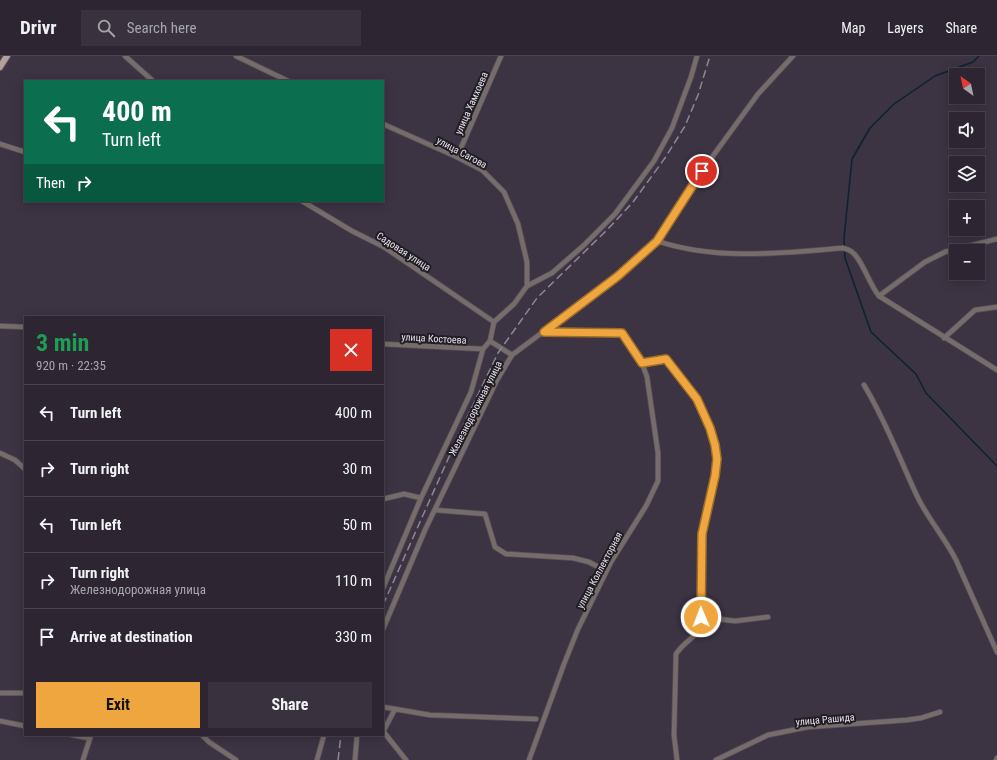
<!DOCTYPE html>
<html lang="en">
<head>
<meta charset="utf-8">
<style>
	:root { --surface:#2d2632; --page:#39323e; --text:#f1f3f6; --muted:#a7a5ac; --line:#48434d; --accent:#f0a63e }
	body { margin:0; font-family:"Roboto Condensed",sans-serif; background:var(--page); color:var(--text); height:100vh; display:flex; flex-direction:column; font-size:15px; white-space:nowrap }
	* { box-sizing:border-box; margin:0 }
	p { font-size:13px; color:var(--muted) }
	.icon { flex:none; width:22px; height:22px; fill:none; stroke:currentColor; stroke-width:2; stroke-linecap:round; stroke-linejoin:round }
	.map { position:relative; flex:1; overflow:hidden }
	.sheet { position:absolute; left:24px; top:260px; width:360px; height:420px; display:flex; flex-direction:column; background:var(--surface); border-radius:0px; box-shadow:0 2px 10px #0003,0 0 0 1px var(--line) }
	.sheet>* { flex:none }
	.banner { position:absolute; left:24px; top:24px; width:360px; height:122px; border-radius:0px; box-shadow:0 2px 10px #0003,0 0 0 1px var(--line); background:#0b6e4f; color:#fff; overflow:hidden }
	.needle { width:26px; rotate:327deg }
	.tools { position:absolute; left:949px; top:12px; display:grid; gap:8px }
	.tools a { display:grid; place-items:center; width:36px; height:36px; border-radius:0px; background:var(--surface); box-shadow:0 2px 10px #0003,0 0 0 1px var(--line); font-size:20px }
	.pin { position:absolute; display:grid; place-items:center; width:34px; height:34px; color:#fff; margin:-17px; border:2px solid #fff; border-radius:50%; box-shadow:0 1px 4px #0007 }
	.me { position:absolute; width:44px; margin:-22px; rotate:359deg; stroke-linejoin:round; filter:drop-shadow(0 0 3px #0008) }
	.turn { display:flex; align-items:center; gap:14px; height:84px; padding:0 12px; font-size:18px }
	.turn .icon { width:52px; height:52px; stroke-width:2.5 }
	.turn b { display:block; font-size:28px; line-height:34px }
	.then { display:flex; align-items:center; height:38px; padding:0 12px; background:#0003; gap:8px; font-size:15px }
	.round { display:grid; place-items:center; flex:none; width:42px; height:42px; border-radius:0px; background:var(--page) }
	.overview { display:flex; align-items:center; justify-content:space-between; height:68px; padding:0 12px }
	h1 { font-size:24px; font-weight:700; line-height:30px; color:#1e9e55 }
	.primary-button { display:flex; gap:8px; margin-top:auto; padding:8px 12px }
	.primary-button a { flex:1; height:46px; border-radius:0px; background:var(--accent); color:#111; font-size:16px; font-weight:700; line-height:46px; text-align:center }
	.primary-button a+a { background:var(--page); color:var(--text) }
	ul { padding:0; list-style:none }
	li { display:flex; align-items:center; gap:12px; height:56px; padding:0 12px; border-top:1px solid var(--line) }
	li div { flex:1 }
	li b { display:block; font-size:15px }
	li em { font-style:normal }
	header { display:flex; align-items:center; gap:24px; box-sizing:border-box; height:56px; padding:0 20px; background:var(--surface); border-bottom:1px solid var(--line) }
	header strong { font-size:19px }
	nav { display:flex; gap:22px; margin-inline-start:auto; font-size:14px }
	.search { width:280px; height:36px; background:var(--page); display:flex; align-items:center; gap:10px; box-sizing:border-box; padding:0 14px; border-radius:0px; color:var(--muted); font-size:15px }
	.map>svg:first-child { display:block }
</style>
</head>
<body>
<header>
<strong>Drivr</strong>
<div class="search"><svg class="icon" aria-label="search" viewBox="0 0 24 24"><circle cx="10" cy="10" r="6"/><path d="M15 15l6 6"/></svg>Search here</div>
<nav><a>Map</a><a>Layers</a><a>Share</a></nav>
</header>
<div class="map">
<svg width="997" height="704" viewBox="0 0 997 704">
	<rect width="100%" height="100%" fill="#3c3343"/>
	<g fill="none" stroke-linecap="round" stroke-linejoin="round">
		<polyline stroke="#0c2132" stroke-width="1.5" points="979,0 973,6 935,20 894,48 870,72 852,103 844,182 845,202 871,276 916,318 926,337 997,410"/>
		<g stroke="#574f5e" stroke-width="6">
			<g id="minor">
				<polyline points="125,0 153,25"/>
				<polyline points="236,0 288,25"/>
				<polyline points="383,68 457,101 482,114 504,136 518,168 527,206 527,230"/>
				<polyline points="0,88 25,96"/>
				<polyline points="457,101 501,0"/>
				<polyline points="302,145 352,175 384,191 494,266"/>
				<path d="M657 185C717 205 781 197 843 192 846 193 850 194 852 196 862 203 869 228 879 240L997 314"/>
				<polyline points="879,240 925,206 945,196 997,183"/>
				<polyline points="0,270 25,271"/>
				<polyline points="944,282 975,254 997,251"/>
				<polyline points="490,285 512,299"/>
				<polyline points="383,288 483,293"/>
				<path d="M642 307 666 303 697 343 704 356 711 372 717 403 715 420 702 478 701 572C694 582 683 587 676 598L674 679 677 704"/>
				<path d="M864 329C886 365 900 404 918 442 929 464 945 482 956 504L997 596"/>
				<polyline points="0,397 15,404 25,413"/>
				<polyline points="383,443 404,438 421,442"/>
				<polyline points="435,454 485,458 495,491 506,498 573,502 589,506 606,515"/>
				<polyline points="383,532 421,442 471,336 483,293 490,285 494,266 514,248 527,230 552,217 583,190 615,158 654,105 672,72 691,21 697,0"/>
				<polyline points="701,561 735,565 768,561"/>
				<polyline points="383,573 425,474 497,324 512,299 618,220 657,185 702,115 758,38 793,0"/>
				<polyline points="0,637 25,637"/>
				<polyline points="383,651 430,659 536,663"/>
				<polyline points="0,665 25,670"/>
				<polyline points="383,675 406,704"/>
				<polyline points="383,676 395,653"/>
				<polyline points="72,679 89,682"/>
				<polyline points="202,679 209,686 236,704"/>
				<polyline points="83,704 91,679"/>
				<polyline points="317,704 324,679"/>
				<polyline points="355,704 357,679"/>
				<polyline points="529,704 564,608 578,573 611,506 646,450 658,425 658,397 647,321 642,307 622,277 544,276"/>
				<polyline points="716,704 768,679 808,671 907,664 921,662 940,656"/>
				<polyline points="996,704 997,702"/>
			</g>
		</g>
		<g stroke="#574f5e" stroke-width="8">
			<polyline id="major" points="0,11 7,0"/>
		</g>
		<use href="#minor" stroke="#766c69" stroke-width="4.5"/>
		<use href="#major" stroke="#b49f9a" stroke-width="6"/>
		<g stroke="#8f8795" stroke-width="1.5" stroke-dasharray="8 4" stroke-linecap="butt">
			<polyline points="383,549 461,374 498,297 537,242 608,173 633,146 665,102 685,70 698,39 710,0"/>
			<polyline points="338,704 341,679"/>
		</g>
	</g>
	<g fill="none" stroke-linecap="round" stroke-linejoin="round">
		<g stroke="#9c6c28" stroke-width="10">
			<polyline id="route" points="701,561 702,478 715,420 717,403 715,389 710,372 697,343 666,303 642,307 622,277 544,276 618,220 657,185 702,115"/>
		</g>
		<use href="#route" stroke="#f0a63e" stroke-width="7"/>
	</g>
	<g text-anchor="middle" stroke-width="4" stroke-linejoin="round" paint-order="stroke">
		<g font-size="10" fill="#e7e1eb" stroke="#211d24">
			<text transform="translate(471 47) rotate(-66)" y="4">улица Хамхоева</text>
			<text transform="translate(462 96) rotate(28)" y="4">улица Сагова</text>
			<text transform="translate(404 195) rotate(33)" y="4">Садовая улица</text>
			<text transform="translate(434 282) rotate(3)" y="4">улица Костоева</text>
			<text transform="translate(475 352) rotate(-63)" y="4">Железнодорожная улица</text>
			<text transform="translate(599 514) rotate(-62)" y="4">улица Коллекторная</text>
			<text transform="translate(825 663) rotate(-5)" y="4">улица Рашида</text>
		</g>
	</g>
</svg>
<div class="tools">
<a><svg class="needle" viewBox="-14 -14 28 28"><path d="M0-13l5 13h-10z" fill="#e53935"/><path d="M0 13l5-13h-10z" fill="#a7a5ac"/></svg></a>
<a><svg class="icon" aria-label="sound" viewBox="0 0 24 24"><path d="M4 9h4l5-4v14l-5-4H4zM17 9q2 3 0 6"/></svg></a>
<a><svg class="icon" aria-label="layers" viewBox="0 0 24 24"><path d="M12 4l9 5-9 5-9-5zM3 14l9 5 9-5"/></svg></a>
<a>+</a>
<a>−</a>
</div>
<div class="pin" style="left:702px;top:115px;background:#d93025"><svg class="icon" aria-label="arrive" viewBox="0 0 24 24"><path d="M6 21V4h12l-3 4 3 4H6"/></svg></div>
<svg class="me" style="left:701px;top:561px" viewBox="-20 -20 40 40"><circle r="17" fill="#f0a63e" stroke="#fff" stroke-width="3"/><path d="M0-11L8 9 0 5-8 9z" fill="#fff"/></svg>
<div class="banner">
<div class="turn"><svg class="icon" aria-label="left" viewBox="0 0 24 24"><path d="M17 20v-9H6M10 6l-5 5 5 5"/></svg><div><b>400 m</b>Turn left</div></div>
<div class="then">Then<svg class="icon" aria-label="right" viewBox="0 0 24 24"><path d="M7 20v-9h11M14 6l5 5-5 5"/></svg></div>
</div>
<section class="sheet">
<div class="overview"><div><h1>3 min</h1><p>920 m · 22:35</p></div><a class="round" style="background:#d93025;color:#fff"><svg class="icon" aria-label="close" viewBox="0 0 24 24"><path d="M6 6l12 12M18 6L6 18"/></svg></a></div>
<ul>
<li><svg class="icon" aria-label="left" viewBox="0 0 24 24"><path d="M17 20v-9H6M10 6l-5 5 5 5"/></svg><div><b>Turn left</b></div><em>400 m</em></li>
<li><svg class="icon" aria-label="right" viewBox="0 0 24 24"><path d="M7 20v-9h11M14 6l5 5-5 5"/></svg><div><b>Turn right</b></div><em>30 m</em></li>
<li><svg class="icon" aria-label="left" viewBox="0 0 24 24"><path d="M17 20v-9H6M10 6l-5 5 5 5"/></svg><div><b>Turn left</b></div><em>50 m</em></li>
<li><svg class="icon" aria-label="right" viewBox="0 0 24 24"><path d="M7 20v-9h11M14 6l5 5-5 5"/></svg><div><b>Turn right</b><p>Железнодорожная улица</p></div><em>110 m</em></li>
<li><svg class="icon" aria-label="arrive" viewBox="0 0 24 24"><path d="M6 21V4h12l-3 4 3 4H6"/></svg><div><b>Arrive at destination</b></div><em>330 m</em></li>
</ul>
<div class="primary-button"><a>Exit</a><a>Share</a></div>
</section>
</div>
</body>
</html>
